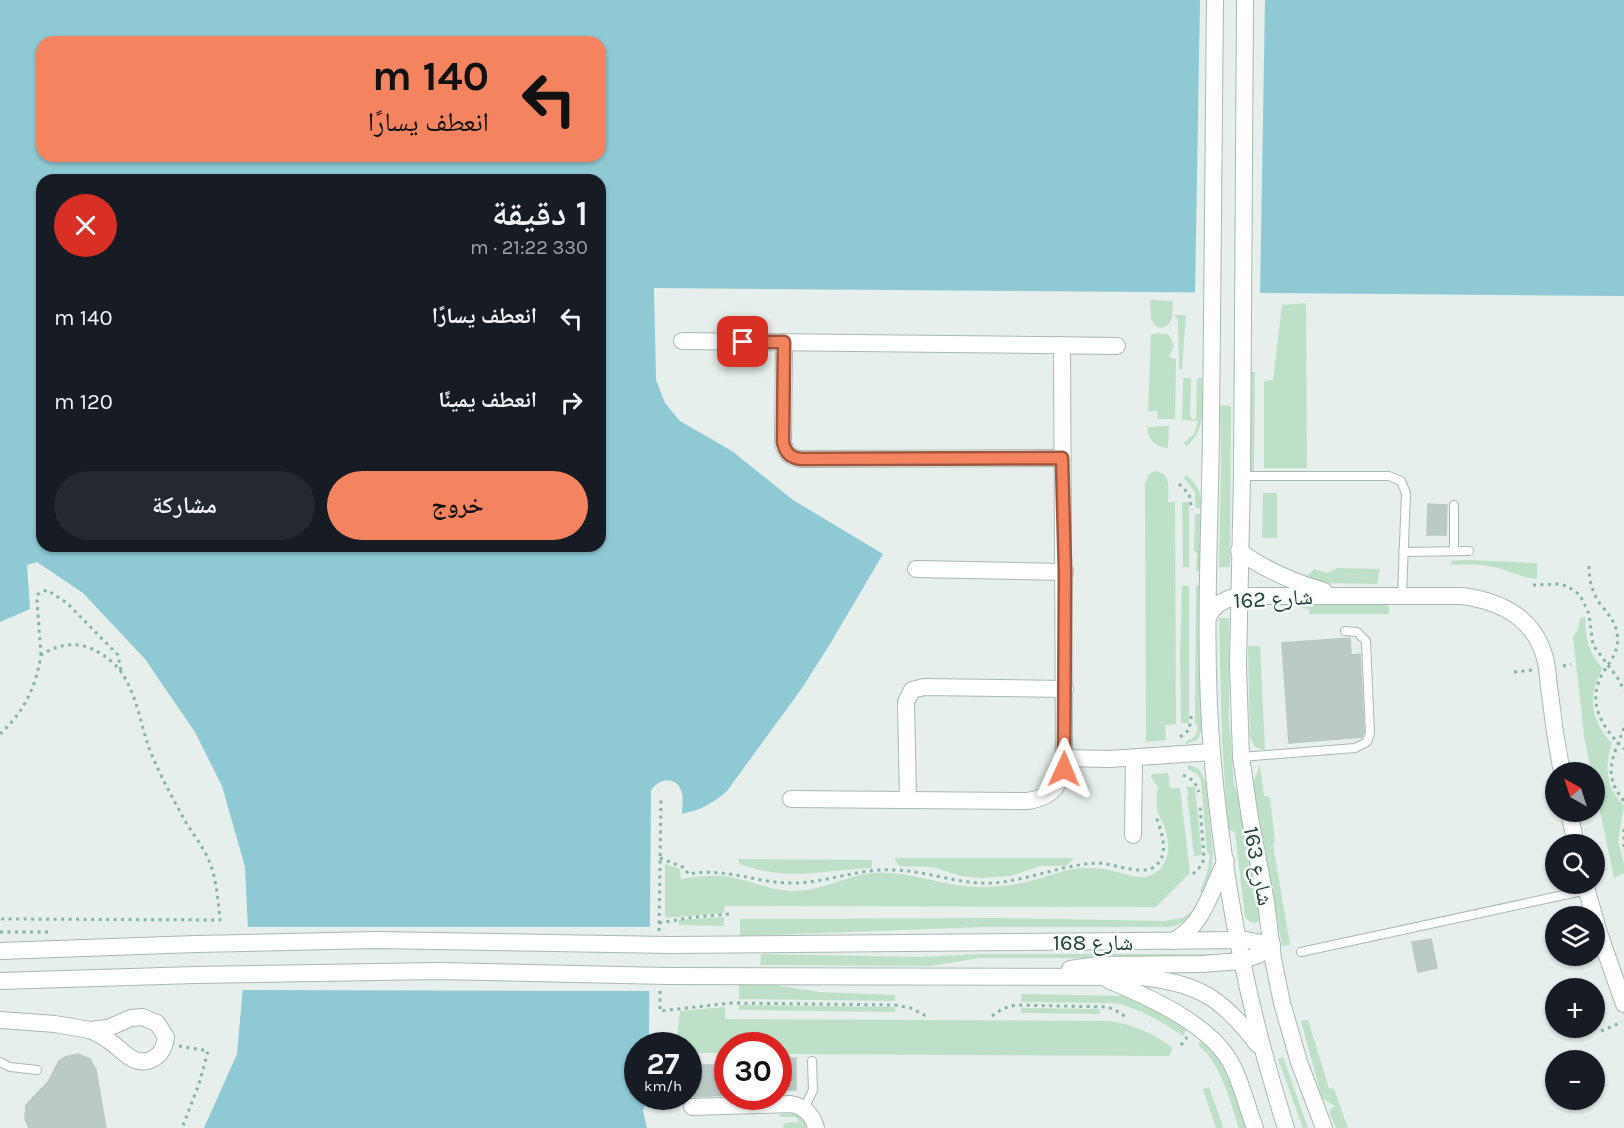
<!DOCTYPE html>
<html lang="ar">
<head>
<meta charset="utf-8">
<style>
	:root { --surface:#171b24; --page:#242831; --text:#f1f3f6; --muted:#9ea1a6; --accent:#f4845f }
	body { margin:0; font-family:Karla,"Noto Naskh Arabic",sans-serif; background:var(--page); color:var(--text); direction:rtl; height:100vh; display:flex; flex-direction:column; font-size:22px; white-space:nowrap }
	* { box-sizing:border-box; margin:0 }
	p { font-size:20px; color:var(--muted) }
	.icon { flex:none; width:33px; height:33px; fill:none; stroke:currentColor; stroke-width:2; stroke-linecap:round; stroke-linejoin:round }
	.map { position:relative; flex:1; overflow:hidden; direction:ltr }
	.sheet { position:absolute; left:36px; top:174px; width:570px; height:378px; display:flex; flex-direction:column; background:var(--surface); border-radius:18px; box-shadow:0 2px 4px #0004; direction:rtl }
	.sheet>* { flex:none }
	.guide { position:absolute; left:36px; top:36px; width:570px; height:126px; border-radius:18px; box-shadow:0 2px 4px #0004; direction:rtl; background:#f4845f; color:#111; overflow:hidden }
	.needle { width:39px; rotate:321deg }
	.controls { position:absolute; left:1545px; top:762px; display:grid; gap:12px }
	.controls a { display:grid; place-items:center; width:60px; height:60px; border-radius:50%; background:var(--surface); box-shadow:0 2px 4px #0004; font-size:30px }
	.speed { position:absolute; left:624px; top:1032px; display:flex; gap:12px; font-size:30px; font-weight:700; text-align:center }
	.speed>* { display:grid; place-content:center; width:78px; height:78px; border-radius:50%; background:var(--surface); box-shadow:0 2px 4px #0004; line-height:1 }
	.speed small { font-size:15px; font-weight:400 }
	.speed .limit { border:9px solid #d22; background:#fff; color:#111 }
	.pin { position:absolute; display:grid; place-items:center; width:51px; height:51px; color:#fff; margin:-26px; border-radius:12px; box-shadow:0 3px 9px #0006 }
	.me { position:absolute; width:66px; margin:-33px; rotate:1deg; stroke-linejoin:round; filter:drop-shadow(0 0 4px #0008) }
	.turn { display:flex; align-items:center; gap:21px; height:126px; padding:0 18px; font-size:27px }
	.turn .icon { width:78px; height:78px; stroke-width:2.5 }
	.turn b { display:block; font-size:42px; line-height:51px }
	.round { display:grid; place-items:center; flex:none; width:63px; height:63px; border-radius:32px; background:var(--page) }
	.head { display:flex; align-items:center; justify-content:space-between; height:102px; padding:0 18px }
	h1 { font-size:36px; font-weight:600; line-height:45px }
	.action { display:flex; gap:12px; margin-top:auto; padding:12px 18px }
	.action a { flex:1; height:69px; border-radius:36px; background:var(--accent); color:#111; font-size:24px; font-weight:600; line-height:69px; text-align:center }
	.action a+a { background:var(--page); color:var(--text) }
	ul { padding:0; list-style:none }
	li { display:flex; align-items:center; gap:18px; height:84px; padding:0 18px }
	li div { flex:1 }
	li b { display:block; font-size:22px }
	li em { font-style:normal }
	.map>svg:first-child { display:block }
</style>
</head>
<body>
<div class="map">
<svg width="1624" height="1128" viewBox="0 0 1624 1128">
	<rect width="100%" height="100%" fill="#e6efeb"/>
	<g fill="#bfe0c8">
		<polygon points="1150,300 1173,301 1172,318 1168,325 1161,328 1154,325 1151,318"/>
		<polygon points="1306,303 1307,468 1264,468 1264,381 1273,380 1282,305"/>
		<polygon points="1174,315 1186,315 1182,369 1179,369 1178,320"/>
		<polygon points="1157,333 1169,335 1174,346 1169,357 1176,359 1175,419 1157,419 1158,411 1148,411 1151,335"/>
		<polygon points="1251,372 1255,372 1254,471 1249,471"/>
		<path d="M1183 378H1191L1190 416 1192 419H1196L1197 378H1202C1202 402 1208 431 1186 446L1184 443 1194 434 1198 421 1182 420Z"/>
		<polygon points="1220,405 1231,406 1230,567 1219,567 1221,459"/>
		<path d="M1169 426 1168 448C1155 447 1148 440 1147 427Z"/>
		<path d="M1156 471C1172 474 1168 489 1168 502H1175L1176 724 1165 725 1166 740 1146 742 1145 484 1149 474Z"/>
		<path d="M1186 475C1198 484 1202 494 1201 508H1195V492L1184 478Z"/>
		<polygon points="1263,493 1277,493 1277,538 1262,538"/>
		<polygon points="1182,502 1189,502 1189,567 1183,567"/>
		<polygon points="1195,514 1201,514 1200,571 1196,571 1197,554 1194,550"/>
		<path d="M1467 560 1537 563V579C1525 579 1516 573 1504 570 1487 564 1469 564 1451 565V561Z"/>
		<polygon points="1337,568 1380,569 1377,584 1327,583 1307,576 1314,569 1327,573"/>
		<polygon points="1182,586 1189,586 1189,723 1181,723 1180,654"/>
		<path d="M1196 586H1200V691L1202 730 1197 740 1186 744V741C1194 739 1199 733 1197 724L1195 723Z"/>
		<polygon points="1302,602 1386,603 1389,607 1389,614 1309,614 1309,609 1302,608"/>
		<path d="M1585 617C1586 638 1587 653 1603 668 1587 694 1590 721 1612 743 1604 766 1606 789 1624 806L1618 841 1624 864V873L1614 878 1595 787 1594 772H1591L1584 735 1573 637 1578 629 1580 618Z"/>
		<path d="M1219 618H1229V718L1234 785 1238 795 1262 919C1256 925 1249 923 1245 917L1235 832 1228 829 1222 741Z"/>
		<polygon points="1248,646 1260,646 1265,750 1255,747 1250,737"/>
		<polygon points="1188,765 1199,769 1206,782 1213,854 1211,873 1204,894 1200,892 1207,873 1210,855 1207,852 1201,781 1197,774 1188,769"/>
		<polygon points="1260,765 1264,796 1270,797 1275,842 1273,845 1290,945 1282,946 1253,783"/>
		<path d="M1168 773 1170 788H1180L1190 873 1156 907 725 906 724 913 665 918V864L680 869 681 879C699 876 717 874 735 878 755 882 772 891 792 891 822 892 847 874 876 873 912 871 944 887 980 887 998 887 1016 885 1034 880 1050 876 1065 869 1082 868 1091 868 1101 868 1109 870 1129 874 1149 886 1163 865 1172 852 1168 834 1162 821 1160 817 1157 813 1157 809 1157 801 1156 796 1158 787L1152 779 1151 774Z"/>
		<polygon points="1186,787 1195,787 1202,855 1194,856 1187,795 1189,794"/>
		<polygon points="894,858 1074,858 1066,866 1040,866 1011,876 981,878 961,876 932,867 899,866"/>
		<path d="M738 859 872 860V868C823 870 788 882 740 864Z"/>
		<polygon points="1193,910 1196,913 1185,922 1171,927 982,927 740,936 740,919 996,918 1163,921 1183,918"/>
		<polygon points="724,917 724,926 679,925 679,920"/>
		<polygon points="761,954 919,957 982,954 1213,954 1213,958 979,958 931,966 760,965"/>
		<polygon points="749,983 768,984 819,992 895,995 895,1001 739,999 739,984"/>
		<path d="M1022 994 1127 996 1139 1000 1187 1029 1183 1036C1160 1021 1139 1007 1112 1003L1021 1002Z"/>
		<polygon points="739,1005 895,1007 895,1012 739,1010"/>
		<path d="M725 1007V1019L1110 1021C1134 1025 1153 1033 1173 1048L1169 1056 779 1054 778 1046H728L727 1053H689L688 1046 676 1045 680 1011Z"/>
		<polygon points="1021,1008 1100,1009 1100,1014 1021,1013"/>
		<polygon points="1308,1020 1329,1088 1334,1089 1348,1128 1336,1128 1329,1111 1335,1106 1322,1098 1301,1021"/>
		<path d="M1203 1038 1226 1066 1248 1128H1239C1229 1099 1222 1065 1198 1045Z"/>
		<polygon points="1283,1057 1308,1128 1303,1128 1278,1059"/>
		<polygon points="1209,1087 1222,1124 1223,1128 1216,1128 1203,1089"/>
		<polygon points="780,1114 796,1114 804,1121 806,1128 783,1128 784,1123 799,1122 796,1117 780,1117"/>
	</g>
	<path fill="#8ec9d4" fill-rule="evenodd" d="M0 0H1624V296L654 288 656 380 665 403 680 421 732 451 793 500 883 554 830 644 802 688 727 791C714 803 700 810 682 814 682 807 684 797 681 790 675 775 657 779 651 791L649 1034 645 1045 638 1046V1096L648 1097 643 1111 647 1128H204L237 1054 248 930 245 867 222 786 195 732 145 659 83 593 37 562 27 565 30 609 0 622ZM42 42H600V156H42ZM42 180H600V546H42Z"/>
	<g fill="#e6efeb">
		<polygon points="1200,0 1265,0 1260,296 1195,296"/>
		<polygon points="245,927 653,927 652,991 240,990"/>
	</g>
	<g fill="#bbcac4" stroke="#b8c9c2" stroke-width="1.5">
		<polygon points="1428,504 1447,505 1446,535 1427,535"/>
		<polygon points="1350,638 1351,655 1360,654 1364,732 1362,737 1289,743 1282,643"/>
		<polygon points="1431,939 1437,968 1418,972 1412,942"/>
		<polygon points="78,1054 90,1059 96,1070 106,1128 29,1128 25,1119 26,1105 48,1082 59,1061 65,1057"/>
		<rect x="778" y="1058" width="18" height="32"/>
		<polygon points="690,1065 728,1065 728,1095 690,1097"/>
	</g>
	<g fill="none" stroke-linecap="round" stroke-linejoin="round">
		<g stroke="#a8b8b2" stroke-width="10">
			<g id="service">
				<polyline points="1242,476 1389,476 1401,481 1406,493 1402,595"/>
				<polyline points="1454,551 1454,505"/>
				<polyline points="1403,552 1469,551"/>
				<polyline points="1241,757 1355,748 1367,742 1370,733 1366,641 1357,632 1345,631"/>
				<polyline points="1301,952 1587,890"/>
				<polyline points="0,1062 10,1067 37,1070"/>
				<polyline points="804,1109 813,1090 812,1061"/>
			</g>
		</g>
		<g stroke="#a8b8b2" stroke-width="18">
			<g id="minor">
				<path d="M1215 0C1213 143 1213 285 1211 428 1210 536 1203 645 1212 753 1223 880 1247 1007 1286 1128"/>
				<polyline points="1245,0 1242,476 1238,665 1241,757 1250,818 1266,902 1273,959 1282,1003 1299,1062 1324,1128"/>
				<polyline points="682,341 1117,346"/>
				<path d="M784 342 783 443C785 452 790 458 801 459L1062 458"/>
				<path d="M1239 551C1265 570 1293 582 1324 591"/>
				<polyline points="916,569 1065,572"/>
				<path d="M1208 617C1215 604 1225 598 1240 596H1462C1500 601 1534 617 1545 658 1548 669 1548 682 1550 694 1553 721 1557 747 1562 772"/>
				<polyline points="1064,758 1110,759 1212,752"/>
				<path d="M791 799 1027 801C1052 798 1064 783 1064 758L1062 345"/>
				<polyline points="908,800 906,702 912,690 924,687 1065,689"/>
				<polyline points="1569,812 1576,844"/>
				<polyline points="1133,835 1134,758"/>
				<polyline points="1585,884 1599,933 1624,1004"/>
				<path d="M1173 941C1206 923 1209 892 1226 861"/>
				<polyline points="670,945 1246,940 1272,945"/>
				<polyline points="0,951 196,944"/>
				<polyline points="1070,969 1098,965 1202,964 1241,961 1258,955 1272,945"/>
				<path d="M668 976 1141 977C1199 983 1223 999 1258 1045"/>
				<path d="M1108 980C1147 996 1205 1022 1228 1058 1241 1079 1246 1105 1255 1128"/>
				<polyline points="0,981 195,975"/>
				<path d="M142 1017 157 1023 166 1037C165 1045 163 1052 156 1057 137 1070 124 1052 111 1042 104 1037 97 1033 90 1030L108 1028 131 1018Z"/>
				<polyline points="0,1020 55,1024 90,1030"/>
				<path d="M692 1107 791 1104C805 1107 812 1114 816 1128"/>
			</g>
		</g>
		<g stroke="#86b3a5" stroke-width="3" stroke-dasharray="3 4.5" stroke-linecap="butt">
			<polyline points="1179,484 1189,494 1192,510"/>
			<path d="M1589 566C1589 580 1592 593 1601 605 1608 614 1615 621 1617 633 1620 649 1612 659 1604 671 1585 702 1602 727 1624 749"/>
			<polyline points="1533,585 1558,584 1567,586 1580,595 1589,614 1593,645 1619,680 1624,691"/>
			<polyline points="41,655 37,601 38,594 47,590 67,603 118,655 121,671"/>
			<polyline points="1563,666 1571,664"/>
			<polyline points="1514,672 1533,670"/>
			<path d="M1624 728C1614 756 1601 773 1624 801"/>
			<path d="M0 734C24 712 36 687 41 655 67 639 89 642 112 662 134 681 139 718 148 745 157 770 171 795 184 819 193 835 205 848 211 866 217 883 218 902 220 920L0 919"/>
			<polyline points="1180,737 1189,730 1192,712"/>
			<polyline points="1183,775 1194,781 1199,792"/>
			<polyline points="1624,829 1624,852"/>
			<path d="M660 858 685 868 688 874C729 867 756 884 796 883 829 882 859 868 895 870 928 871 960 885 994 883 1029 880 1061 865 1097 863 1113 863 1141 876 1154 867 1171 855 1161 831 1156 816"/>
			<polyline points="1193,874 1202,865 1204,858 1200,805"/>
			<polyline points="659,923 695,917 730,914"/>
			<polyline points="659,931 661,797"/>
			<polyline points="0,932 52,932"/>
			<polyline points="660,991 660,1011 731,1003 895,1005 911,1008 926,1016"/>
			<polyline points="992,1016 1002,1009 1015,1005 1108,1007 1121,1013 1126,1018"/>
			<polyline points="1601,1031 1622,1022"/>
			<polyline points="1181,1045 1187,1037"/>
			<polyline points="179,1046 208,1051 199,1084 182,1128"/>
		</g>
		<use href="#service" stroke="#fff" stroke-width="8"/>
		<use href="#minor" stroke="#fff" stroke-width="16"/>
		<g stroke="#a8b8b2" stroke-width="18" stroke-linecap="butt">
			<g id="minor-bridge">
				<polyline points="196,944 376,940 670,945"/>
				<polyline points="195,975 438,971 668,976"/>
			</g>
		</g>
		<use href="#minor-bridge" stroke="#fff" stroke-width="16"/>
	</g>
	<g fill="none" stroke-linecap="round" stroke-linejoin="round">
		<g stroke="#9f563e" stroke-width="15">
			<path id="route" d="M743 342H784L783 442C785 452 790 458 801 459L1062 458 1065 572 1064 769"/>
		</g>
		<use href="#route" stroke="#f4845f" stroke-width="10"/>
	</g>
	<g text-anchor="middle" stroke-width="5" stroke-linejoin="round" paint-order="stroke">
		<g font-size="22" fill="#24423a" stroke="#f7fbf9">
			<text transform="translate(1273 598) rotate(-3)" y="8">شارع 162</text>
			<text transform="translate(1259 866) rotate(79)" y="8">شارع 163</text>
			<text x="1093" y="950">شارع 168</text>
		</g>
	</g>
</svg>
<div class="controls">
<a><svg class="needle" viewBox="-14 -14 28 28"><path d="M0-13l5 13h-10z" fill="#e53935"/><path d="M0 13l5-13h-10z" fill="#9ea1a6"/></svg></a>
<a><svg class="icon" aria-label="search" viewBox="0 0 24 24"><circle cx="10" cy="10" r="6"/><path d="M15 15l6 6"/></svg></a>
<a><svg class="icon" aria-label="layers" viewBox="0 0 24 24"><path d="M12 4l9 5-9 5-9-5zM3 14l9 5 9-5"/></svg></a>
<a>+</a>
<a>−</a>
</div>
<div class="speed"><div>27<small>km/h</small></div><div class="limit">30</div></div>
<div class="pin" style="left:743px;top:342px;background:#d93025"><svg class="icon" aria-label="arrive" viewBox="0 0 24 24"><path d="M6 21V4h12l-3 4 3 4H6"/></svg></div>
<svg class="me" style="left:1064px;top:769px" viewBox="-20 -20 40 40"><path d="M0-17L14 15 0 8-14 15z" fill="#f4845f" stroke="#fff" stroke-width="4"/></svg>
<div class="guide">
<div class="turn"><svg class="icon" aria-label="left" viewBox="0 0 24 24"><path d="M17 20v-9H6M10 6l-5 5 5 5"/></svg><div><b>140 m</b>انعطف يسارًا</div></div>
</div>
<section class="sheet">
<div class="head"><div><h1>1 دقيقة</h1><p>330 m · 21:22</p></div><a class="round" style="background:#d93025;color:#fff"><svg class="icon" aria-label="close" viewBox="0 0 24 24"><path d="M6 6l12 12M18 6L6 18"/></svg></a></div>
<ul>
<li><svg class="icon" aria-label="left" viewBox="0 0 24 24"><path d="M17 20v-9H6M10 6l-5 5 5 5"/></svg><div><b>انعطف يسارًا</b></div><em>140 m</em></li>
<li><svg class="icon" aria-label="right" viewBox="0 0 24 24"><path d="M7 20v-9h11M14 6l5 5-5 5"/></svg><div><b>انعطف يمينًا</b></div><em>120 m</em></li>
</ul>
<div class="action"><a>خروج</a><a>مشاركة</a></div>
</section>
</div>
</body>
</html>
